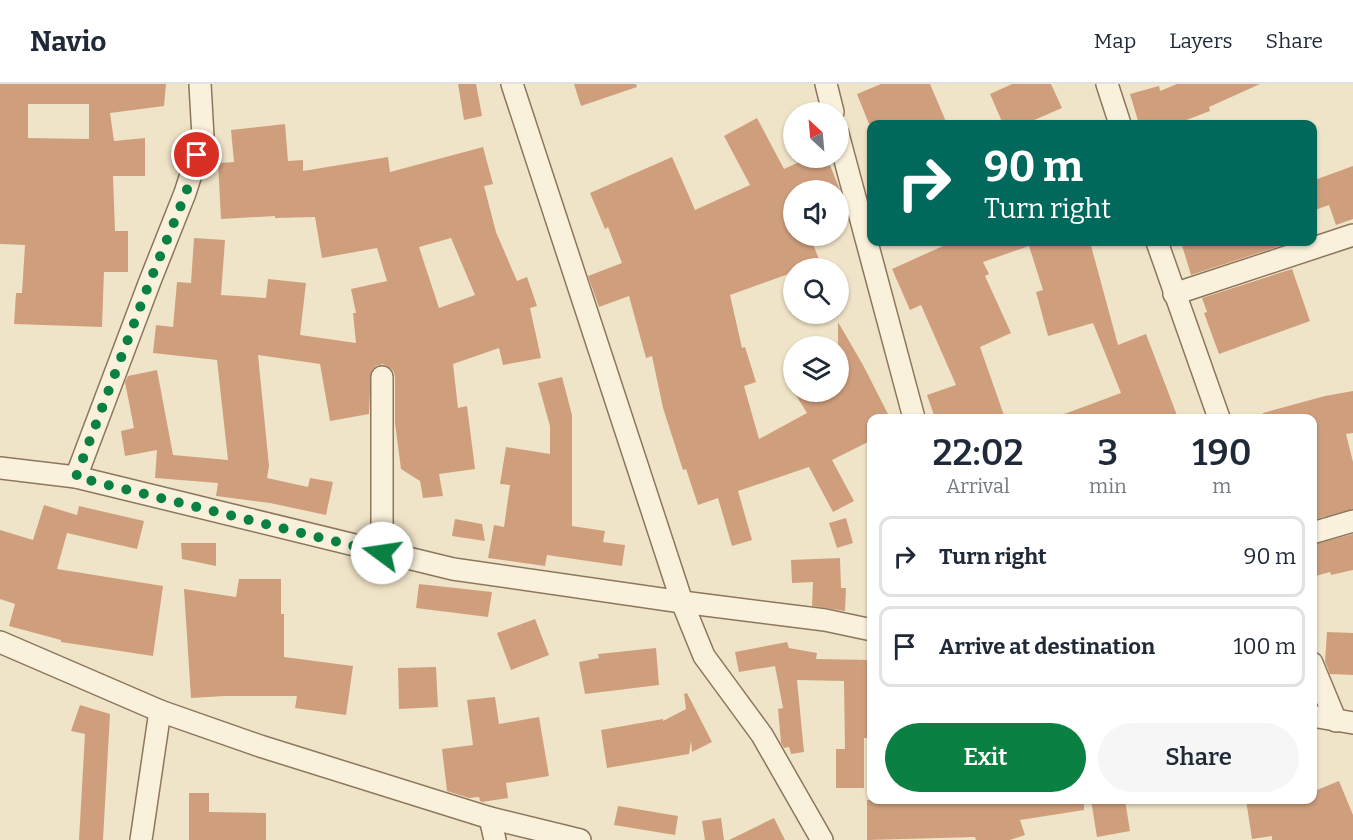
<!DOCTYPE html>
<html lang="en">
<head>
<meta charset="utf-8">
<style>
	:root { --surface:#fff; --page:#f6f6f7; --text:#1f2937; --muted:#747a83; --line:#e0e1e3; --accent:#0b8043 }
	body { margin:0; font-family:Bitter,serif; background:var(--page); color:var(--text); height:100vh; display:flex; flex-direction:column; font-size:22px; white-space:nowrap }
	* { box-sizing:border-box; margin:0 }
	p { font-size:20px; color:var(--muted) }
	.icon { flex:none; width:33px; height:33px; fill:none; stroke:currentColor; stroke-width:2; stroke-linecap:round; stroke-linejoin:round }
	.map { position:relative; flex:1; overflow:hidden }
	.side { position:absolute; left:867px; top:330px; width:450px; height:390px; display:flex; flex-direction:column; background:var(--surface); border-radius:12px; box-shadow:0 2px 4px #0004 }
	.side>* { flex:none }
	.guide { position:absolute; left:867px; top:36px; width:450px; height:126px; border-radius:12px; box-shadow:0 2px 4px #0004; background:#00695c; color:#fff; overflow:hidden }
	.needle { width:39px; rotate:334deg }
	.tools { position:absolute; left:783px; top:18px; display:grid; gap:12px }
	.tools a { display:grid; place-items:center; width:66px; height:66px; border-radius:50%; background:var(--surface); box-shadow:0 2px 4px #0004; font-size:30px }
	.pin { position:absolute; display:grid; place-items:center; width:51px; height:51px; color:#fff; margin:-26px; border:3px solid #fff; border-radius:50%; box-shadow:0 2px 6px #0007 }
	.me { position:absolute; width:66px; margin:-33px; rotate:284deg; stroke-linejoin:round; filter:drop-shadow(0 0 4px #0008) }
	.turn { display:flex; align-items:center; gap:21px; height:126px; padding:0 18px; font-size:27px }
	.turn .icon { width:78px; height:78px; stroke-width:2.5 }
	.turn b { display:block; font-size:42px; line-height:51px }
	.eta { display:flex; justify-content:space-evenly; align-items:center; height:102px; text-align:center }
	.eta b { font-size:36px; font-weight:600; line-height:42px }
	.action { display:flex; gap:12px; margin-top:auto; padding:12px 18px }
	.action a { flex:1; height:69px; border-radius:36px; background:var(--accent); color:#fff; font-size:24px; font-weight:600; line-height:69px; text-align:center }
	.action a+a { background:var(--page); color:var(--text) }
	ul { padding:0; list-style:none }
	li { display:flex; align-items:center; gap:18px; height:81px; margin:0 12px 9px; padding:0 6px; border:3px solid var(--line); border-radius:12px }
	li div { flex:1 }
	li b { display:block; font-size:22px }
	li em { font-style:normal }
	header { display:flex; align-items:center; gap:36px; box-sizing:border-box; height:84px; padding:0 30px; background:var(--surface); border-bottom:2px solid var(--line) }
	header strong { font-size:28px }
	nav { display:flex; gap:33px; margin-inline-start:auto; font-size:21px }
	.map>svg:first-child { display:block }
</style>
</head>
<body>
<header>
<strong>Navio</strong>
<nav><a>Map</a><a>Layers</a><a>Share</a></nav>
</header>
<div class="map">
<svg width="1353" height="756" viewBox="0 0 1353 756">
	<rect width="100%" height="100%" fill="#f0e4c8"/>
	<g fill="#cf9f7d" fill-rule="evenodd">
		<path d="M0 0H166L164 22 110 29 114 57 145 54V92H113L115 147H128V188H104L102 243 14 240 16 209H22L25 161 0 160ZM28 20H89V55L28 54Z"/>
		<polygon points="458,0 476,0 482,32 464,36"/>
		<polygon points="574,0 636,0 637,3 581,22"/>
		<polygon points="881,0 930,0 947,40 869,40 857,10"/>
		<polygon points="1012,0 1051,0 1062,24 1025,40 1003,40 990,10"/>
		<polygon points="1177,0 1260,0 1209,23 1210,27 1176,40 1139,40 1130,10 1159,2 1160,7"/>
		<polygon points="757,34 784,85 808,74 827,74 840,106 794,106 794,152 810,152 820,178 802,184 794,184 794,188 730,211 742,264 745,263 756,298 744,302 759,355 807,329 794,308 838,308 838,238 863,281 890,334 872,334 872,356 832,376 854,417 833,428 809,383 738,407 752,456 732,462 718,414 698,421 686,385 683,386 663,324 652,272 646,274 629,212 599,223 588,192 622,179 608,143 605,145 590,109 672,73 695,126 750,101 724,52"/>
		<path d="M285 40 288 77 303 76V87L388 73 390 88 483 63 493 100 484 102 496 148 517 197 527 193 537 222 530 224 541 274 503 281 499 264 453 280 458 324 467 322 475 385 439 390 443 412 423 414 420 397 401 385 395 339V292L393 286 383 280 376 282 371 287 369 330 330 337 320 280 258 271 269 382 267 394 308 403 310 394 333 398 326 431 270 419 216 412 218 399 155 394 157 366 125 372 121 347 134 344 125 298 128 292 157 286 173 371 228 376 217 276 153 269 156 241 173 243 177 198 191 199 194 154 225 156 221 211 266 214 268 195 306 199 300 251 356 259 353 229H356L351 205 387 197 377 164 322 174 315 133 275 134V132L221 135 218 79 234 78 231 46ZM451 154 475 211 439 224 419 163Z"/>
		<polygon points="1353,82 1353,135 1336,141 1329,121 1312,127 1312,97"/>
		<polygon points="952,158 1090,158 1118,261 1146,250 1178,334 1057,334 1056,333 1121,309 1093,239 1048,252 1036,208 1043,206 1029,162 983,178 989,190 985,192 1011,249 980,263 1005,334 935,334 927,311 956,301 921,221 910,226 892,185"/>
		<polygon points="1181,158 1282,158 1283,161 1191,191"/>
		<polygon points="1292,185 1310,237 1219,270 1204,229 1207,228 1202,214"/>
		<polygon points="562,293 572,331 572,442 605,447 603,458 625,461 622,482 547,471 545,482 488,474 494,441 504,443 510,401 500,400 506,363 550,370 550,342 538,299"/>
		<polygon points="1353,307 1353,349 1346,350 1353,378 1353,425 1312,436 1312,334 1264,334 1263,329 1325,312"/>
		<polygon points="44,421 77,431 79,422 144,437 137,465 67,449 57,485 163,502 153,572 61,558 61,556 9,542 15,520 0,515 0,446 33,456"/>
		<polygon points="846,434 853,459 837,464 829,439"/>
		<polygon points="455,435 482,440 485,457 452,452"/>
		<polygon points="1353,450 1353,486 1331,491 1330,488 1312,493 1312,461"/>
		<polygon points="181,459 216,459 216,482 182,475"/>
		<polygon points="840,474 841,504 846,504 845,527 812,522 813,498 792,499 791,476"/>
		<polygon points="239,495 281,495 281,530 284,530 284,573 353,582 346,631 295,624 297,612 225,612 191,614 184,505 236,513"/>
		<polygon points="419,500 492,508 488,533 416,524"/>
		<polygon points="535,535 549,571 511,586 497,549"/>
		<polygon points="1327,548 1353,549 1353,591 1330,590 1325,577"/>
		<polygon points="787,558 789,564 817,569 816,575 872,576 872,654 864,654 864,704 836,704 836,665 845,665 844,597 797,596 804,668 791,670 789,663 784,664 781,659 778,625 783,624 775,582 739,588 735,568"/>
		<polygon points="656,564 659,601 585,610 579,578 599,574 598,570"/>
		<polygon points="436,583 438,623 399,625 398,584"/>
		<polygon points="687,609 712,658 692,668 691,657 689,670 607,684 601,646 663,635 663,637 686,625 684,610"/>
		<polygon points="495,613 499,640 539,633 549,692 506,699 508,714 482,718 480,717 479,713 469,714 447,707 442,665 473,661 467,616"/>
		<polygon points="80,621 110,630 103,756 79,756 85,650 71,647"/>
		<polygon points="1339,697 1353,731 1353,756 1272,756 1272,752 1252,755 1246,716 1312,716 1312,708"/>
		<polygon points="189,709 209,709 209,728 266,729 266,756 189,756"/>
		<polygon points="867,716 1084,716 1084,726 1020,736 1025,751 1010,756 976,756 975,753 867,756"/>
		<polygon points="1091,716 1125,716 1130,747 1097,753"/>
		<polygon points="618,722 678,732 675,751 614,741"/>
		<polygon points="721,734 724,756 705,756 702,737"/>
		<polygon points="774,734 785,756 729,756"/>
	</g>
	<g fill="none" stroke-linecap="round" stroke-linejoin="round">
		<g stroke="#8d765c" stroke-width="24">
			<g id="minor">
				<polyline points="512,0 682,518 704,572 762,651 822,756"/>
				<polyline points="826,0 833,28"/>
				<polyline points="1107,0 1120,40"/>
				<polyline points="838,50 914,334"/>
				<polyline points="1157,158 1219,334"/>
				<polyline points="1174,210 1353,151"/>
				<polyline points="0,384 76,393 453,485 682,518 825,536 872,546"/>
				<polyline points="76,393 150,197 185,109 203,53 200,0"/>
				<polyline points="1312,449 1353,437"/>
				<polyline points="382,469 382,293"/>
				<polyline points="0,558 160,627 260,662 490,734 580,756"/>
				<polyline points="1312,579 1336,637"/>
				<polyline points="1312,632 1353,639"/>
				<polyline points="490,734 495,756"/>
				<polyline points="141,756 160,627"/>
			</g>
		</g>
		<use href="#minor" stroke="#faf1dc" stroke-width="21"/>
	</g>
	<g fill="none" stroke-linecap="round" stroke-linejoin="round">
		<polyline stroke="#0b8043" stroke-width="10" stroke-dasharray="0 18" points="197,71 186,109 150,197 76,393 382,469"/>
	</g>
</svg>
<div class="tools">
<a><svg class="needle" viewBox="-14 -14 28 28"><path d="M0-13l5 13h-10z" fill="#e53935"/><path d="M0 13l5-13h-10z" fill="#747a83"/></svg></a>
<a><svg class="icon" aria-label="sound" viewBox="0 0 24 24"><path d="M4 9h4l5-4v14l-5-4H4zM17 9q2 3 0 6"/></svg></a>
<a><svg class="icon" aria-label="search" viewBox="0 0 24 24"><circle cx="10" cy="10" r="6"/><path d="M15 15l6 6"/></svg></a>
<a><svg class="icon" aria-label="layers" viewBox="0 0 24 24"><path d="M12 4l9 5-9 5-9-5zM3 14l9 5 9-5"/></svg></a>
</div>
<div class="pin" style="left:197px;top:71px;background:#d93025"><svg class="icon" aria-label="arrive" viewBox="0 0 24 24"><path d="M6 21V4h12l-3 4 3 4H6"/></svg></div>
<svg class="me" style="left:382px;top:469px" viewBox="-20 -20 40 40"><circle r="19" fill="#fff"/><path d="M0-13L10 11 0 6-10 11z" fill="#0b8043"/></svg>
<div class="guide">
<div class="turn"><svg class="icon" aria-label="right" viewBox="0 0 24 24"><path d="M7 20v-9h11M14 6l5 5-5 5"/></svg><div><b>90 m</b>Turn right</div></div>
</div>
<section class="side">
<div class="eta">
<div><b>22:02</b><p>Arrival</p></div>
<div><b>3</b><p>min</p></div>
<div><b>190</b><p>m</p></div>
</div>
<ul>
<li><svg class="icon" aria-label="right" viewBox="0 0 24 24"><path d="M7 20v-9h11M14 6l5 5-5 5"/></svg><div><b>Turn right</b></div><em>90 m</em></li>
<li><svg class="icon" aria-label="arrive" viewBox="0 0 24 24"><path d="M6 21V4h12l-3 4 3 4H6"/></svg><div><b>Arrive at destination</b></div><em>100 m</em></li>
</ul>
<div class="action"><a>Exit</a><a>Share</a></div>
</section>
</div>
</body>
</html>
